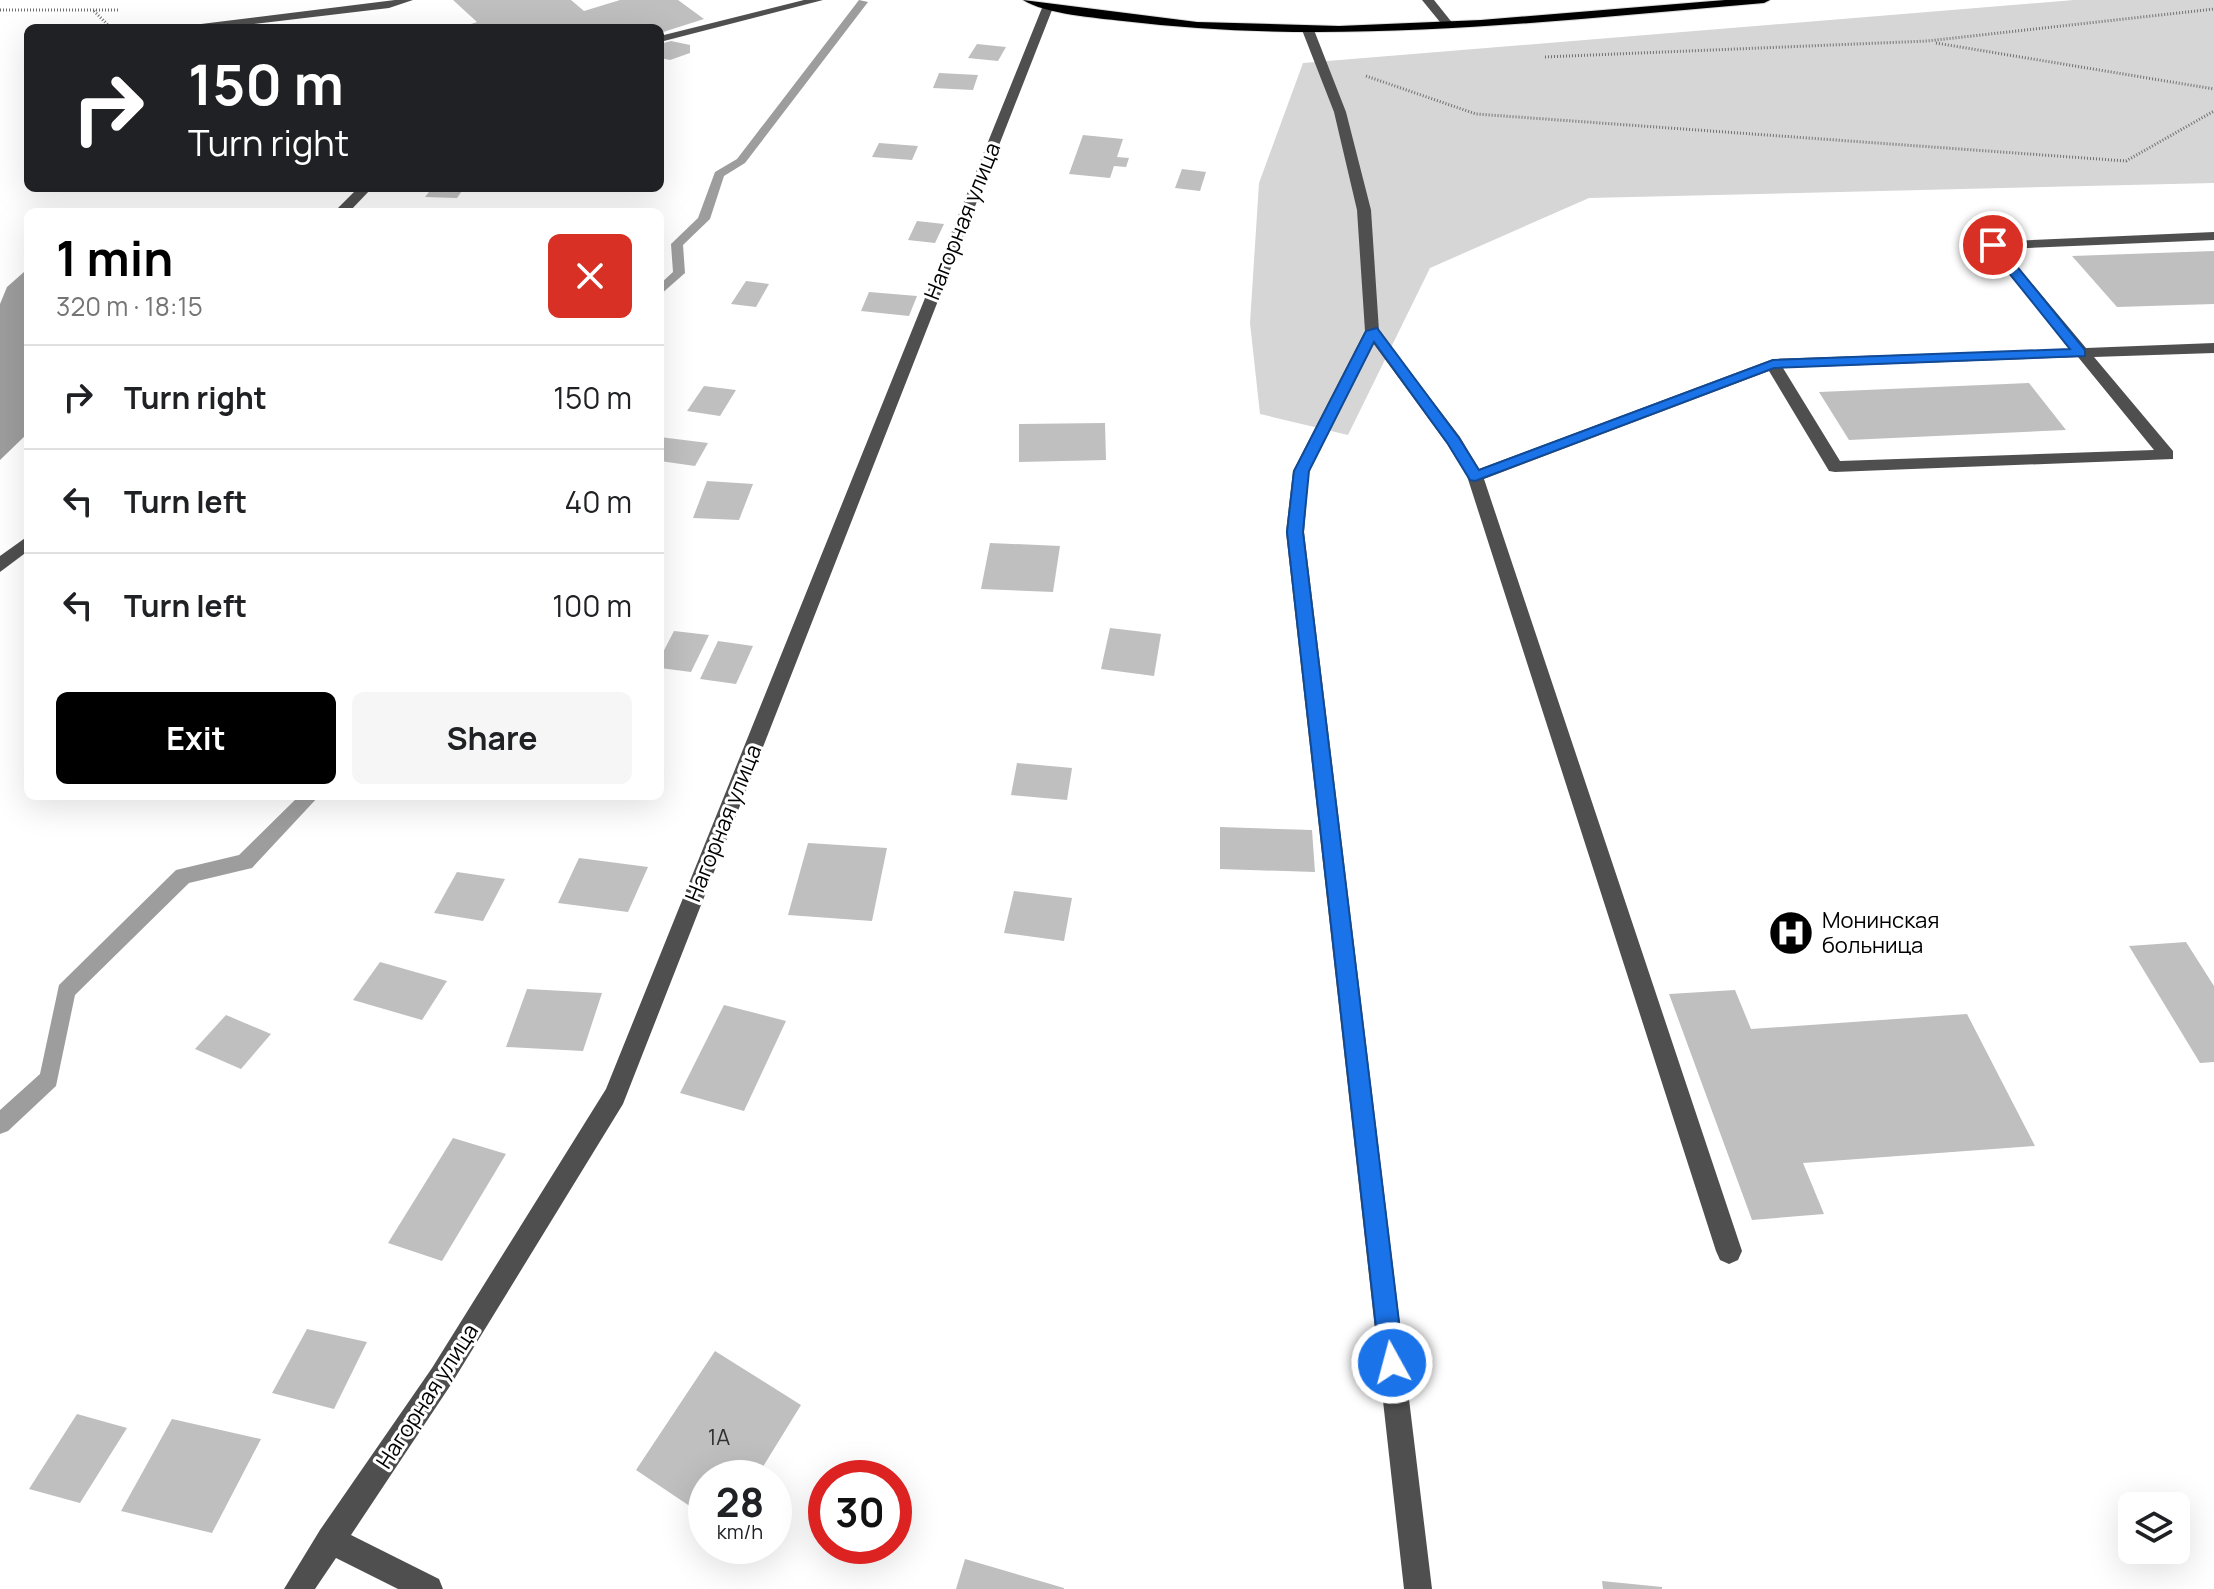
<!DOCTYPE html>
<html lang="en">
<head>
<meta charset="utf-8">
<style>
	:root { --surface:#fff; --page:#f6f6f6; --text:#202124; --muted:#757577; --line:#e0e0e0; --accent:#000 }
	body { margin:0; font-family:Manrope,sans-serif; background:var(--page); color:var(--text); height:100vh; display:flex; flex-direction:column; font-size:30px; white-space:nowrap }
	* { box-sizing:border-box; margin:0 }
	p { font-size:26px; color:var(--muted) }
	.icon { flex:none; width:44px; height:44px; fill:none; stroke:currentColor; stroke-width:2; stroke-linecap:round; stroke-linejoin:round }
	.map { position:relative; flex:1; overflow:hidden }
	.sheet { position:absolute; left:24px; top:208px; width:640px; height:592px; display:flex; flex-direction:column; background:var(--surface); border-radius:12px; box-shadow:0 8px 32px #0002 }
	.sheet>* { flex:none }
	.top-card { position:absolute; left:24px; top:24px; width:640px; height:168px; border-radius:12px; box-shadow:0 8px 32px #0002; background:#202124; color:#fff; overflow:hidden }
	.buttons { position:absolute; left:2118px; top:1492px; display:grid; gap:16px }
	.buttons a { display:grid; place-items:center; width:72px; height:72px; border-radius:12px; background:var(--surface); box-shadow:0 8px 32px #0002; font-size:40px }
	.speed { position:absolute; left:688px; top:1460px; display:flex; gap:16px; font-size:40px; font-weight:700; text-align:center }
	.speed>* { display:grid; place-content:center; width:104px; height:104px; border-radius:50%; background:var(--surface); box-shadow:0 8px 32px #0002; line-height:1 }
	.speed small { font-size:20px; font-weight:400 }
	.speed .limit { border:12px solid #d22; background:#fff; color:#111 }
	.pin { position:absolute; display:grid; place-items:center; width:68px; height:68px; color:#fff; margin:-34px; border:4px solid #fff; border-radius:50%; box-shadow:0 2px 8px #0007 }
	.me { position:absolute; width:88px; margin:-44px; rotate:353deg; stroke-linejoin:round; filter:drop-shadow(0 0 6px #0008) }
	.turn { display:flex; align-items:center; gap:28px; height:168px; padding:0 32px; font-size:36px }
	.turn .icon { width:104px; height:104px; stroke-width:2.5 }
	.turn b { display:block; font-size:56px; line-height:68px }
	.round { display:grid; place-items:center; flex:none; width:84px; height:84px; border-radius:12px; background:var(--page) }
	.overview { display:flex; align-items:center; justify-content:space-between; height:136px; padding:0 32px }
	h1 { font-size:48px; font-weight:700; line-height:60px; color:var(--accent) }
	.cta { display:flex; gap:16px; margin-top:auto; padding:16px 32px }
	.cta a { flex:1; height:92px; border-radius:12px; background:var(--accent); color:#fff; font-size:32px; font-weight:700; line-height:92px; text-align:center }
	.cta a+a { background:var(--page); color:var(--text) }
	ul { padding:0; list-style:none }
	li { display:flex; align-items:center; gap:24px; height:104px; padding:0 32px; border-top:2px solid var(--line) }
	li div { flex:1 }
	li b { display:block; font-size:30px }
	li em { font-style:normal }
	.map>svg:first-child { display:block }
</style>
</head>
<body>
<div class="map">
<svg width="2214" height="1589" viewBox="0 0 2214 1589">
	<rect width="100%" height="100%" fill="#fff"/>
	<polygon fill="#d6d6d6" points="2074,0 2214,0 2214,183 1589,198 1430,268 1348,435 1260,414 1250,323 1259,183 1303,63"/>
	<polygon fill="#9d9d9d" points="24,272 28,272 28,433 0,460 0,304 7,287"/>
	<g fill="none" stroke-linecap="round" stroke-linejoin="round">
		<g fill="#9d9d9d" fill-rule="evenodd">
			<polygon points="859,0 868,2 745,163 724,176 710,219 683,245 685,273 660,295 660,284 673,272 671,244 698,218 715,172 737,159"/>
			<polygon points="299,796 319,796 252,868 189,883 75,995 56,1086 8,1131 0,1134 0,1110 40,1074 59,985 176,870 239,855"/>
		</g>
	</g>
	<g fill="#bfbfbf">
		<polygon points="453,0 571,0 584,11 620,0 678,0 704,19 660,33 660,28 459,28 477,22"/>
		<polygon points="671,41 690,45 690,53 670,60 660,58 660,44"/>
		<polygon points="977,44 1006,47 998,61 968,58"/>
		<polygon points="939,73 978,75 973,90 933,88"/>
		<polygon points="1083,135 1123,139 1117,157 1129,158 1126,167 1114,166 1110,178 1069,174"/>
		<polygon points="879,143 918,146 912,160 872,157"/>
		<polygon points="1182,169 1206,172 1200,191 1175,188"/>
		<polygon points="432,188 464,188 457,198 425,197"/>
		<polygon points="917,221 944,224 935,243 908,240"/>
		<polygon points="2214,251 2214,304 2117,307 2072,256"/>
		<polygon points="746,281 769,284 756,307 731,304"/>
		<polygon points="869,292 917,296 909,316 861,311"/>
		<polygon points="2029,383 2066,430 1849,440 1819,392"/>
		<polygon points="704,386 736,390 720,416 687,411"/>
		<polygon points="1105,423 1106,460 1019,462 1019,424"/>
		<polygon points="660,437 708,443 695,466 660,461"/>
		<polygon points="707,481 753,484 739,520 693,518"/>
		<polygon points="990,543 1060,546 1053,592 981,589"/>
		<polygon points="1110,628 1161,634 1154,676 1101,669"/>
		<polygon points="674,631 709,635 691,672 660,668 660,658"/>
		<polygon points="718,641 753,646 736,684 700,679"/>
		<polygon points="1017,763 1072,768 1067,800 1011,795"/>
		<polygon points="1220,827 1312,830 1315,872 1220,869"/>
		<polygon points="808,843 887,848 872,921 788,915"/>
		<polygon points="579,858 648,867 628,912 558,903"/>
		<polygon points="457,872 505,879 483,921 434,913"/>
		<polygon points="1014,891 1072,898 1064,941 1004,933"/>
		<polygon points="2186,942 2214,986 2214,1062 2200,1063 2129,946"/>
		<polygon points="380,962 447,981 422,1020 353,1000"/>
		<polygon points="527,989 602,993 583,1051 506,1047"/>
		<polygon points="1735,990 1751,1029 1967,1014 2035,1146 1803,1163 1824,1214 1752,1220 1669,994"/>
		<polygon points="724,1005 786,1021 744,1111 680,1093"/>
		<polygon points="226,1015 271,1034 241,1069 195,1049"/>
		<polygon points="453,1138 506,1154 442,1261 388,1243"/>
		<polygon points="307,1329 367,1342 334,1409 272,1393"/>
		<polygon points="715,1351 801,1405 756,1478 706,1478 706,1517 636,1470"/>
		<polygon points="77,1414 127,1428 80,1503 29,1489"/>
		<polygon points="172,1419 261,1439 212,1533 121,1511"/>
		<polygon points="965,1559 1064,1588 1064,1589 956,1589"/>
		<polygon points="1602,1581 1662,1587 1662,1589 1603,1589"/>
	</g>
	<g fill="none" stroke-linecap="round" stroke-linejoin="round">
		<g stroke="#dbdbdb" stroke-width="2">
			<path id="major" d="M1023 0 1197 22 1339 26 1481 20 1725 0H1770L1764 3C1551 21 1337 47 1123 21 1097 18 1045 14 1023 0Z"/>
		</g>
		<g stroke="#717171" stroke-width="3" stroke-dasharray="1 2" stroke-linecap="butt">
			<polyline points="0,10 120,10"/>
			<polyline points="94,11 111,28"/>
			<polyline points="1936,43 2214,89"/>
			<polyline points="1545,57 1927,41 2214,9"/>
			<polyline points="1366,76 1476,114 2126,161 2214,111"/>
		</g>
		<g fill="#4f4f4f" fill-rule="evenodd">
			<polygon points="395,0 413,0 389,8 221,28 195,27 201,24"/>
			<polygon points="804,0 823,0 660,42 660,36"/>
			<polygon points="1422,0 1434,0 1454,25 1452,27 1444,27"/>
			<polygon points="1044,3 1054,5 623,1104 450,1386 351,1535 439,1579 443,1589 398,1589 336,1558 315,1589 284,1589 320,1530 432,1368 606,1089"/>
			<path d="M1308 27 1314 30 1346 112 1371 210 1379 331 1460 437 1479 469 1773 359 2071 349 1988 248V242L2214 232V240L2003 249 2086 348 2214 343V353L2094 357 2173 451V459L1835 472 1829 471 1769 371 1484 479 1742 1251 1738 1260 1729 1264 1720 1260 1716 1251 1467 476 1447 444 1373 343 1309 471 1304 532 1432 1589H1404L1286 532 1293 471 1365 331 1357 210 1334 112 1302 30ZM2078 357 2154 450 1840 461 1783 368Z"/>
			<polygon points="358,188 372,188 349,212 334,212"/>
			<polygon points="28,536 28,551 0,572 0,556"/>
		</g>
		<use href="#major" fill="#000" fill-rule="evenodd"/>
	</g>
	<polygon fill="#1a73e8" stroke="#114b97" stroke-width="2" points="1988,242 1997,242 2085,350 2085,356 1774,368 1475,481 1470,480 1448,444 1374,342 1309,471 1303,532 1404,1363 1400,1372 1392,1375 1383,1372 1380,1363 1287,532 1294,471 1366,331 1377,328 1459,438 1479,470 1773,360 2070,349 1988,247"/>
	<defs>
		<g id="hospital-disc" transform="scale(2.3)"><circle r="9.5" fill="#000" stroke="#fff"/><path d="M-5-5h3v3.5h4V-5h3V5h-3V1.5h-4V5h-3Z" fill="#fff"/></g>
	</defs>
	<g fill-rule="evenodd">
		<use href="#hospital-disc" x="1791" y="933"/>
	</g>
	<g text-anchor="middle" stroke-width="6" stroke-linejoin="round" paint-order="stroke">
		<g font-size="22" fill="#000" stroke="#fff">
			<text transform="translate(962 221) rotate(-68)" y="8">Нагорная улица</text>
			<text transform="translate(723 823) rotate(-68)" y="8">Нагорная улица</text>
			<text transform="translate(427 1396) rotate(-57)" y="8">Нагорная улица</text>
		</g>
		<g font-size="22" fill="#000" stroke="#fff" text-anchor="start">
			<text x="1822" y="928">Монинская<tspan x="1822" dy="25">больница</tspan></text>
		</g>
		<g font-size="22" fill="#303030">
			<text x="719" y="1445">1А</text>
		</g>
	</g>
</svg>
<div class="buttons">
<a><svg class="icon" aria-label="layers" viewBox="0 0 24 24"><path d="M12 4l9 5-9 5-9-5zM3 14l9 5 9-5"/></svg></a>
</div>
<div class="speed"><div>28<small>km/h</small></div><div class="limit">30</div></div>
<div class="pin" style="left:1993px;top:245px;background:#d93025"><svg class="icon" aria-label="arrive" viewBox="0 0 24 24"><path d="M6 21V4h12l-3 4 3 4H6"/></svg></div>
<svg class="me" style="left:1392px;top:1363px" viewBox="-20 -20 40 40"><circle r="17" fill="#1a73e8" stroke="#fff" stroke-width="3"/><path d="M0-11L8 9 0 5-8 9z" fill="#fff"/></svg>
<div class="top-card">
<div class="turn"><svg class="icon" aria-label="right" viewBox="0 0 24 24"><path d="M7 20v-9h11M14 6l5 5-5 5"/></svg><div><b>150 m</b>Turn right</div></div>
</div>
<section class="sheet">
<div class="overview"><div><h1>1 min</h1><p>320 m · 18:15</p></div><a class="round" style="background:#d93025;color:#fff"><svg class="icon" aria-label="close" viewBox="0 0 24 24"><path d="M6 6l12 12M18 6L6 18"/></svg></a></div>
<ul>
<li><svg class="icon" aria-label="right" viewBox="0 0 24 24"><path d="M7 20v-9h11M14 6l5 5-5 5"/></svg><div><b>Turn right</b></div><em>150 m</em></li>
<li><svg class="icon" aria-label="left" viewBox="0 0 24 24"><path d="M17 20v-9H6M10 6l-5 5 5 5"/></svg><div><b>Turn left</b></div><em>40 m</em></li>
<li><svg class="icon" aria-label="left" viewBox="0 0 24 24"><path d="M17 20v-9H6M10 6l-5 5 5 5"/></svg><div><b>Turn left</b></div><em>100 m</em></li>
</ul>
<div class="cta"><a>Exit</a><a>Share</a></div>
</section>
</div>
</body>
</html>
